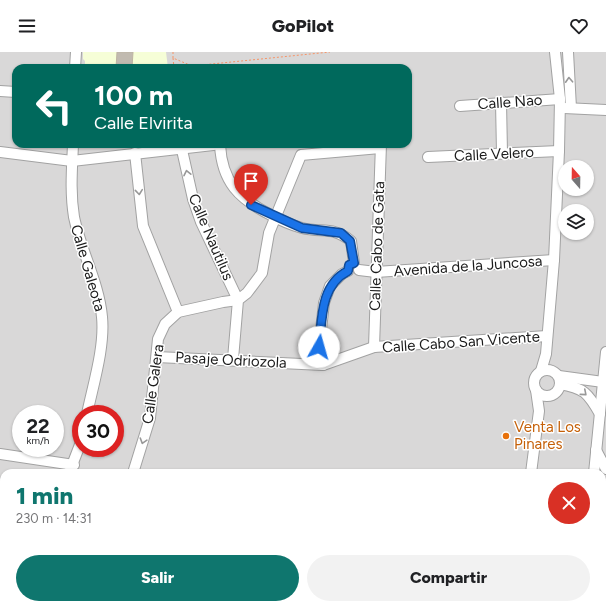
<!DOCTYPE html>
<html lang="es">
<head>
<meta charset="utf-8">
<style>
	:root { --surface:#fff; --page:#f2f2f2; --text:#202124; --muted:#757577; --accent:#0f766e }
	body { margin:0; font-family:Figtree,sans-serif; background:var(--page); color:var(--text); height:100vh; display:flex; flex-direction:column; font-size:15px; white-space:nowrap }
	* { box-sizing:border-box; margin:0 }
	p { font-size:13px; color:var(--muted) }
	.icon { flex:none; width:22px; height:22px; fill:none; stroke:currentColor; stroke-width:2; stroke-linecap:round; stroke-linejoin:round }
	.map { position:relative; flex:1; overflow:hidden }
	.drawer { position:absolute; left:0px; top:417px; width:606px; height:140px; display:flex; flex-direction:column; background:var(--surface); border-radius:12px 12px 0 0; box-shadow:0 1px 3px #0004 }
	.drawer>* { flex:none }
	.hud { position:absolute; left:12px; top:12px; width:400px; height:84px; border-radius:12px; box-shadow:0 1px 3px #0004; background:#00695c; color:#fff; overflow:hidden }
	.needle { width:26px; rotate:340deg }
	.controls { position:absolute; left:558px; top:108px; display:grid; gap:8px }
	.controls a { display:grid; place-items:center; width:36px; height:36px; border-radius:50%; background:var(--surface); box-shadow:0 1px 3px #0004; font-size:20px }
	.speed { position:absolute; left:12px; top:353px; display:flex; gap:8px; font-size:20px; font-weight:700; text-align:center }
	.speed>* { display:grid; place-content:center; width:52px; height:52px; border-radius:50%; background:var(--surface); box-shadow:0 1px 3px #0004; line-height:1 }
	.speed small { font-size:10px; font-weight:400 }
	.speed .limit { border:6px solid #d22; background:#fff; color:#111 }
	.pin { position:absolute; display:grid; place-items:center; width:34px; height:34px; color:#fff; margin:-41px -17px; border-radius:50% 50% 50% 0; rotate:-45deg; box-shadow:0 0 4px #0007 }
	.pin .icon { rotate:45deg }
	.me { position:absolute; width:44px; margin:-22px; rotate:7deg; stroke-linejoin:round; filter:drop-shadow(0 0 3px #0008) }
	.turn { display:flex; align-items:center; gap:14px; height:84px; padding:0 16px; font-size:18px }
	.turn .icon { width:52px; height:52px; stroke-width:2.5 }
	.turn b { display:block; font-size:28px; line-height:34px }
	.round { display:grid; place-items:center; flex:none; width:42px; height:42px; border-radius:21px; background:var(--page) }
	.head { display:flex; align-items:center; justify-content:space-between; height:68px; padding:0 16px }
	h1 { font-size:24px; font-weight:800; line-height:30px; color:var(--accent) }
	.cta { display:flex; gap:8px; margin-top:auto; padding:8px 16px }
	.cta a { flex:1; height:46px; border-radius:24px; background:var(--accent); color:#fff; font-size:16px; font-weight:800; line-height:46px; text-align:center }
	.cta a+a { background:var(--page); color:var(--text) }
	header { display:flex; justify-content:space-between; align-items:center; height:52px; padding:0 16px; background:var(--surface); font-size:18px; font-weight:800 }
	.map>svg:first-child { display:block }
</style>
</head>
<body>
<header><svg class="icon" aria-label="menu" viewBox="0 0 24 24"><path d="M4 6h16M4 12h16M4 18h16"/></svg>GoPilot<svg class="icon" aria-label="heart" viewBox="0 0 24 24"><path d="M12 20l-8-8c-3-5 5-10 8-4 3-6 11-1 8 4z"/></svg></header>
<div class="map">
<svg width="606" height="557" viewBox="0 0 606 557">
	<rect width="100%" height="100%" fill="#ecebe0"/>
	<path fill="#d9d8d8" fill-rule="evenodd" d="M0 0H606V557H0ZM16 16H408V92H16ZM565 115H587V137H565ZM565 159H587V181H565ZM21 362H55V396H21ZM81 362H115V396H81ZM4 421H602V553H4Z"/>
	<polygon fill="#f6fed7" points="83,0 166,0 168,16 82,16 85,14 85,9 83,7"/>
	<polygon fill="#c1bab0" stroke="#beb4a3" points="117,0 133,0 132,16 116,16"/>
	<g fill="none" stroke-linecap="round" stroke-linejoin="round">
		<g stroke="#a2a2a2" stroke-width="12">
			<g id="minor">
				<polyline points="568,0 571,56"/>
				<polyline points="75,16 76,0"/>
				<polyline points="0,39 16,40"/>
				<polyline points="501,50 502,101"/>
				<polyline points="460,54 560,47"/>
				<polyline points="564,56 606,58"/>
				<path d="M73 92C72 117 70 140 74 165 81 199 99 231 102 265 105 295 93 333 87 362"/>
				<path d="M220 93C222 130 239 147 271 163 280 168 291 173 302 176 322 181 333 174 351 189L354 211"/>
				<polyline points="182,98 193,147 201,170 238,248"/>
				<polyline points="0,100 72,109 222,92"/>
				<polyline points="135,101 143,174 178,260"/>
				<polyline points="428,105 559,99"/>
				<polyline points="359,218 376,220 554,208"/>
				<polyline points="374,295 381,92"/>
				<polyline points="157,305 323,313 374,295 547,284"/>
				<polyline points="233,307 238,248 247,241 262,221 269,181 301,103 380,96"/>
				<polyline points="323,313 319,295 324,251 330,234 342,222 348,219"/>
				<circle cx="547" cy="331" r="13"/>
				<polyline points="541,319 546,302 554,208 559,99 560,47 555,0"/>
				<polyline points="559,324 603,330"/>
				<path d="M560 332C584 336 588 341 600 362"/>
				<polyline points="596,398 606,417"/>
				<polyline points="0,402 74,413"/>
				<polyline points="69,421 81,390"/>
				<polyline points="133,421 150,366 158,287 165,272 178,260 223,250 238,248"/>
				<polyline points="531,421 539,359 536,338"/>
				<polyline points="594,421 606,300"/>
				<polyline points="0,540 4,532"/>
				<polyline points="62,553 64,557"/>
				<polyline points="123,553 124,557"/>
				<polyline points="148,553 150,557"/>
				<polyline points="405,553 413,557"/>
				<polyline points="97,557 110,553"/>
				<polyline points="311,557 312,553"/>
				<polyline points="384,557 385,553"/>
				<polyline points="510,557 511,553"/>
				<polyline points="580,557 581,553"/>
			</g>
		</g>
		<g stroke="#f79467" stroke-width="1" stroke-dasharray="2 2" stroke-linecap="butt">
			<polyline points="173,0 173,6"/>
			<polyline points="174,16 173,6 192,14 330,0"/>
		</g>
		<use href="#minor" stroke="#fff" stroke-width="10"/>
	</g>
	<defs><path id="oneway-chevron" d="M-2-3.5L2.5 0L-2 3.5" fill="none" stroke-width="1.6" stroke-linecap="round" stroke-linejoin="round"/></defs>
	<g stroke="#989898">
		<use href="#oneway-chevron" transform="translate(569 28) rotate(-93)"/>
		<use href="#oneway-chevron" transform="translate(187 121) rotate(-102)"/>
		<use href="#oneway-chevron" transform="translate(139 140) rotate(84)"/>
		<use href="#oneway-chevron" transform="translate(584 341) rotate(41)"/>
		<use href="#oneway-chevron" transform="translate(143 389) rotate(107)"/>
	</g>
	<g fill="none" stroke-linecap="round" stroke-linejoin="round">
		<g stroke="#114b97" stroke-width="10">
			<path id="route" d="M251 153 302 176 341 181 350 189 354 211 349 213 348 219C320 233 322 268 319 295"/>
		</g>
		<use href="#route" stroke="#1a73e8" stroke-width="7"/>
	</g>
	<circle fill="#e8710a" stroke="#fff" stroke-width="1.5" cx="506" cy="384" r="4"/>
	<g text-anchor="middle" stroke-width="3" stroke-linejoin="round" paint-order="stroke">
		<g font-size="15" fill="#1b1b1b" stroke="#fff">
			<text transform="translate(510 50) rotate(-4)" y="5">Calle Nao</text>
			<text transform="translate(494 102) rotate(-3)" y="5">Calle Velero</text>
			<text transform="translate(211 185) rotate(67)" y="5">Calle Nautilus</text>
			<text transform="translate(377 194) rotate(-88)" y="5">Calle Cabo de Gata</text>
			<text transform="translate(468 214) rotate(-4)" y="5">Avenida de la Juncosa</text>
			<text transform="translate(88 216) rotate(74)" y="5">Calle Galeota</text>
			<text transform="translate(461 290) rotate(-4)" y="5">Calle Cabo San Vicente</text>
			<text transform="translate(231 308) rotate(3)" y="5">Pasaje Odriozola</text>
			<text transform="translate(153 332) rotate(-82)" y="5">Calle Galera</text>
		</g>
		<g font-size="15" fill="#c56008" stroke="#fff" text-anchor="start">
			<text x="514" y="380">Venta Los<tspan x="514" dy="17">Pinares</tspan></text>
		</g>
	</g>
</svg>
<div class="controls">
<a><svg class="needle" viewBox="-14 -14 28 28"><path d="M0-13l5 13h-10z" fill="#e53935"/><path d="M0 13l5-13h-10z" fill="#757577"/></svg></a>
<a><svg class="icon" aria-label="layers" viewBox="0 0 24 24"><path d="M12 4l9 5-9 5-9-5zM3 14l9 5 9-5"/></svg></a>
</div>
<div class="speed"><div>22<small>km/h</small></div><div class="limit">30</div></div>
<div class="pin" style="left:251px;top:153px;background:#d93025"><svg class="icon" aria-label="arrive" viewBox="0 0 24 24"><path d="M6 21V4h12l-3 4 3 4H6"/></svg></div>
<svg class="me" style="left:319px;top:295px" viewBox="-20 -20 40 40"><circle r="19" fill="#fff"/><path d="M0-13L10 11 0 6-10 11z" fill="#1a73e8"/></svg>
<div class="hud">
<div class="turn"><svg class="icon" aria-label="left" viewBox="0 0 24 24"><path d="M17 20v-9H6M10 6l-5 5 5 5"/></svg><div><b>100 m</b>Calle Elvirita</div></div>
</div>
<section class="drawer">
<div class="head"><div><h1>1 min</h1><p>230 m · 14:31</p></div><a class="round" style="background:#d93025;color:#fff"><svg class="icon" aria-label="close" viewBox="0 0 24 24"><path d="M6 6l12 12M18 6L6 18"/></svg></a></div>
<div class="cta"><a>Salir</a><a>Compartir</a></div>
</section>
</div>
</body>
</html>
